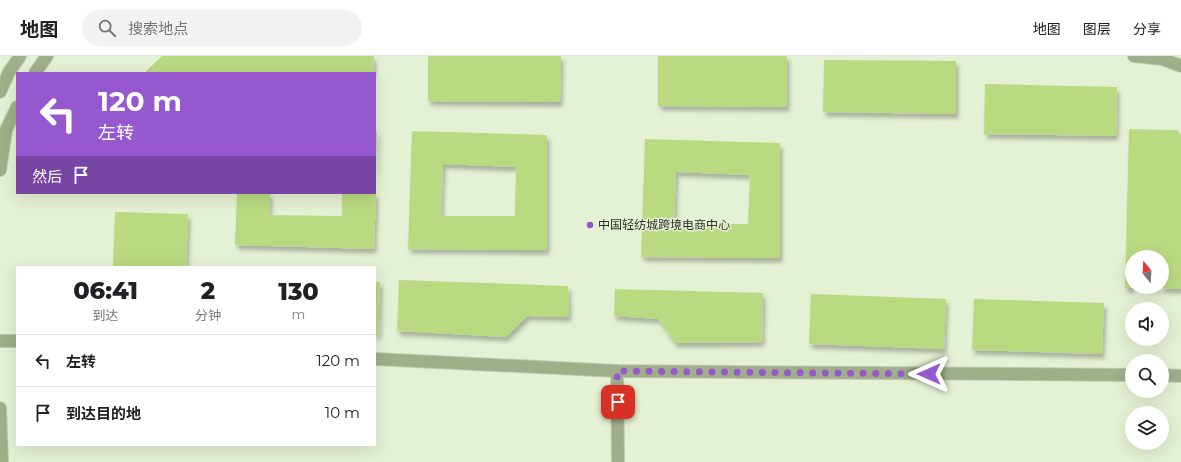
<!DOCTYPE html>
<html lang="zh">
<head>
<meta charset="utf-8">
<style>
	:root { --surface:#fff; --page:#f2f2f2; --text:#202124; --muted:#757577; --line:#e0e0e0 }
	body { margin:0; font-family:Montserrat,"Noto Sans SC",sans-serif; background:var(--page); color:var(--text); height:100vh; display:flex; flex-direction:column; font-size:15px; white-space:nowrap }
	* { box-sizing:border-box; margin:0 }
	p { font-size:13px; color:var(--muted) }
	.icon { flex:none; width:22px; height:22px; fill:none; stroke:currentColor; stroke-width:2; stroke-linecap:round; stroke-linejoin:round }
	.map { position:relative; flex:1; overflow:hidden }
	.side { position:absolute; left:16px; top:210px; width:360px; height:180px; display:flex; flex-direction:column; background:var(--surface); border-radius:0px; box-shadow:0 4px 16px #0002 }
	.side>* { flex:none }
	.hud { position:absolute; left:16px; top:16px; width:360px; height:122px; border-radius:0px; box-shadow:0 4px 16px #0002; background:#9558ce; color:#fff; overflow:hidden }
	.needle { width:26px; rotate:342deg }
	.tools { position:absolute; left:1125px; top:194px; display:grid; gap:8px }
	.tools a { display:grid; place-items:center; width:44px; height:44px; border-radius:50%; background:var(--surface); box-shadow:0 4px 16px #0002; font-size:20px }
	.pin { position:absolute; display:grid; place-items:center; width:34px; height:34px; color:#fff; margin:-17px; border-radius:8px; box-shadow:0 2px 6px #0006 }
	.me { position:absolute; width:44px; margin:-22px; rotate:270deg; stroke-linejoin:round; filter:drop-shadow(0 0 3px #0008) }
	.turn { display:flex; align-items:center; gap:14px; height:84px; padding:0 16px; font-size:18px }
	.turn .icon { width:52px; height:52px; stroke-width:2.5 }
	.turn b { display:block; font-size:28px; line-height:34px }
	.then { display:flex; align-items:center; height:38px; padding:0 16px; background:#0003; gap:8px; font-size:15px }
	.eta { display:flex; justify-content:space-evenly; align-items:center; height:68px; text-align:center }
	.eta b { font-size:24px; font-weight:800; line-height:28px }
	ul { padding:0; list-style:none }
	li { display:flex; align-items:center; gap:12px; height:52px; padding:0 16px; border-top:1px solid var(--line) }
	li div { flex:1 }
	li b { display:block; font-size:15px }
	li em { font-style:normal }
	header { display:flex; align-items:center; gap:24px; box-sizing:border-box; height:56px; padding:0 20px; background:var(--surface); border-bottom:1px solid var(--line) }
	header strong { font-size:19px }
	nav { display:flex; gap:22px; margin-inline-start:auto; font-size:14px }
	.search { width:280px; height:36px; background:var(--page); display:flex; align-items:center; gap:10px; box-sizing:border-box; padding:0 14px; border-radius:22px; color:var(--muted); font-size:15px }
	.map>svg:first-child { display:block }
</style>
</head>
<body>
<header>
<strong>地图</strong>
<div class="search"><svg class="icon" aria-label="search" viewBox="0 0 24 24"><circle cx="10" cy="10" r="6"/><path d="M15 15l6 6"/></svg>搜索地点</div>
<nav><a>地图</a><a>图层</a><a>分享</a></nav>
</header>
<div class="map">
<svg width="1181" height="406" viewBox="0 0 1181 406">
	<defs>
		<filter id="shadow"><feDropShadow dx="2.5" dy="4.5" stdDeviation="2" flood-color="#0004"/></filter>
	</defs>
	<rect width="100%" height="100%" fill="#e5f1d4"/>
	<g fill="#b9da81" fill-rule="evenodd" filter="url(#shadow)">
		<polygon points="162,0 374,0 373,17 144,17"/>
		<polygon points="428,0 561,0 560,46 428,45"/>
		<polygon points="658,0 787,0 787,51 658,50"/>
		<polygon points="824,4 956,5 956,58 823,56"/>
		<polygon points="985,28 1117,31 1116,80 984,78"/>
		<polygon points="1129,73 1177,74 1181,79 1181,233 1146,232 1146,231 1162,231 1162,201 1132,201 1132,232 1125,232"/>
		<path d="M412 75 547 79V194L408 193ZM443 108 516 111 515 160H441Z"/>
		<polygon points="375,76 377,76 376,114 375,114"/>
		<path d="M645 83 780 87V202L641 201ZM676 116 750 119 748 168H674Z"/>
		<polygon points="237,137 270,137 269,159 342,160 342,137 376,137 374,193 235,189"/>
		<polygon points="115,156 188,158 186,211 113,211"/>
		<polygon points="399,224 568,230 569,261 527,260 506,281 397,275"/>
		<polygon points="375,226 380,226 378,280 375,280"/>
		<polygon points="615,233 763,237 762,286 675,287 658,263 614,260"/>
		<polygon points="811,238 946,243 944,293 809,288"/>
		<polygon points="974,243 1104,247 1102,298 972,294"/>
	</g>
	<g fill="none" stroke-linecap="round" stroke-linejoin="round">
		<g stroke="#c0cbb1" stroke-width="14">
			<g id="minor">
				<polyline points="1134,0 1162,3 1181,10"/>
				<polyline points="35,17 47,0"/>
				<polyline points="0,36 9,16 20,0"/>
				<polyline points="0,114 6,74 17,51"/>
				<polyline points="0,285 17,285"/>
				<polyline points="375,303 617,315 1132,319"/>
				<polyline points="617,315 618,406"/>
				<polyline points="1162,319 1181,320"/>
				<polyline points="0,352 2,406"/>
			</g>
		</g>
		<use href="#minor" stroke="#a0af8a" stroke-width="12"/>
	</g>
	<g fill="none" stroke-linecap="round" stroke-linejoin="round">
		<polyline stroke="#9558ce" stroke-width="7" stroke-dasharray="0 12.6" points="618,346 617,315 929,318"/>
	</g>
	<circle fill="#9558ce" stroke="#e5f1d4" stroke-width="1.5" cx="590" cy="169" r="4"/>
	<g text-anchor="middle" stroke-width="3" stroke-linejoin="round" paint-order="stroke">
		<g font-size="12" fill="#2d3227" stroke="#e5f1d4" text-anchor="start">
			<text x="598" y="173">中国轻纺城跨境电商中心</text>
		</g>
	</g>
</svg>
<div class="tools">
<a><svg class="needle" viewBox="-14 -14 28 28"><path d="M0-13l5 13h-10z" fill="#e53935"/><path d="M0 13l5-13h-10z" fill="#757577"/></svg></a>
<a><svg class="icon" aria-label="sound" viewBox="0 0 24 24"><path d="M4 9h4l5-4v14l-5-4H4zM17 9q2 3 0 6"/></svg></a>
<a><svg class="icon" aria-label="search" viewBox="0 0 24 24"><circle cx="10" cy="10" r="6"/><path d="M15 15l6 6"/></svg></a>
<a><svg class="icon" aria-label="layers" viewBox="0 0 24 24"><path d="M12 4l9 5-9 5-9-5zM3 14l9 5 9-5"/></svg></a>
</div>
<div class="pin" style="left:618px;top:346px;background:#d93025"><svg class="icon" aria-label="arrive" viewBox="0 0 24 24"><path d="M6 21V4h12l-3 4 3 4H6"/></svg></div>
<svg class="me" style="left:929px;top:318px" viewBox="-20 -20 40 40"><path d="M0-17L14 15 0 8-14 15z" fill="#9558ce" stroke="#fff" stroke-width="4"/></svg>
<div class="hud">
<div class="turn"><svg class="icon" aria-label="left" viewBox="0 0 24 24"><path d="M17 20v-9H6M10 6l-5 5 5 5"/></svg><div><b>120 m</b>左转</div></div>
<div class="then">然后<svg class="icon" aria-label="arrive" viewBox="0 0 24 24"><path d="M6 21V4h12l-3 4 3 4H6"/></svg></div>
</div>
<section class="side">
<div class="eta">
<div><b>06:41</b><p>到达</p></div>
<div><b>2</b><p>分钟</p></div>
<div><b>130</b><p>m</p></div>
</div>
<ul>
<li><svg class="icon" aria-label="left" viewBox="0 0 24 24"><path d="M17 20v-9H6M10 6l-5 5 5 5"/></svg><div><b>左转</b></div><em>120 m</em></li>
<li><svg class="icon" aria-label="arrive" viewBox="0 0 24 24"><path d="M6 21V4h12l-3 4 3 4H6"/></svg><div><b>到达目的地</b></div><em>10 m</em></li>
</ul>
</section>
</div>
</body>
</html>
